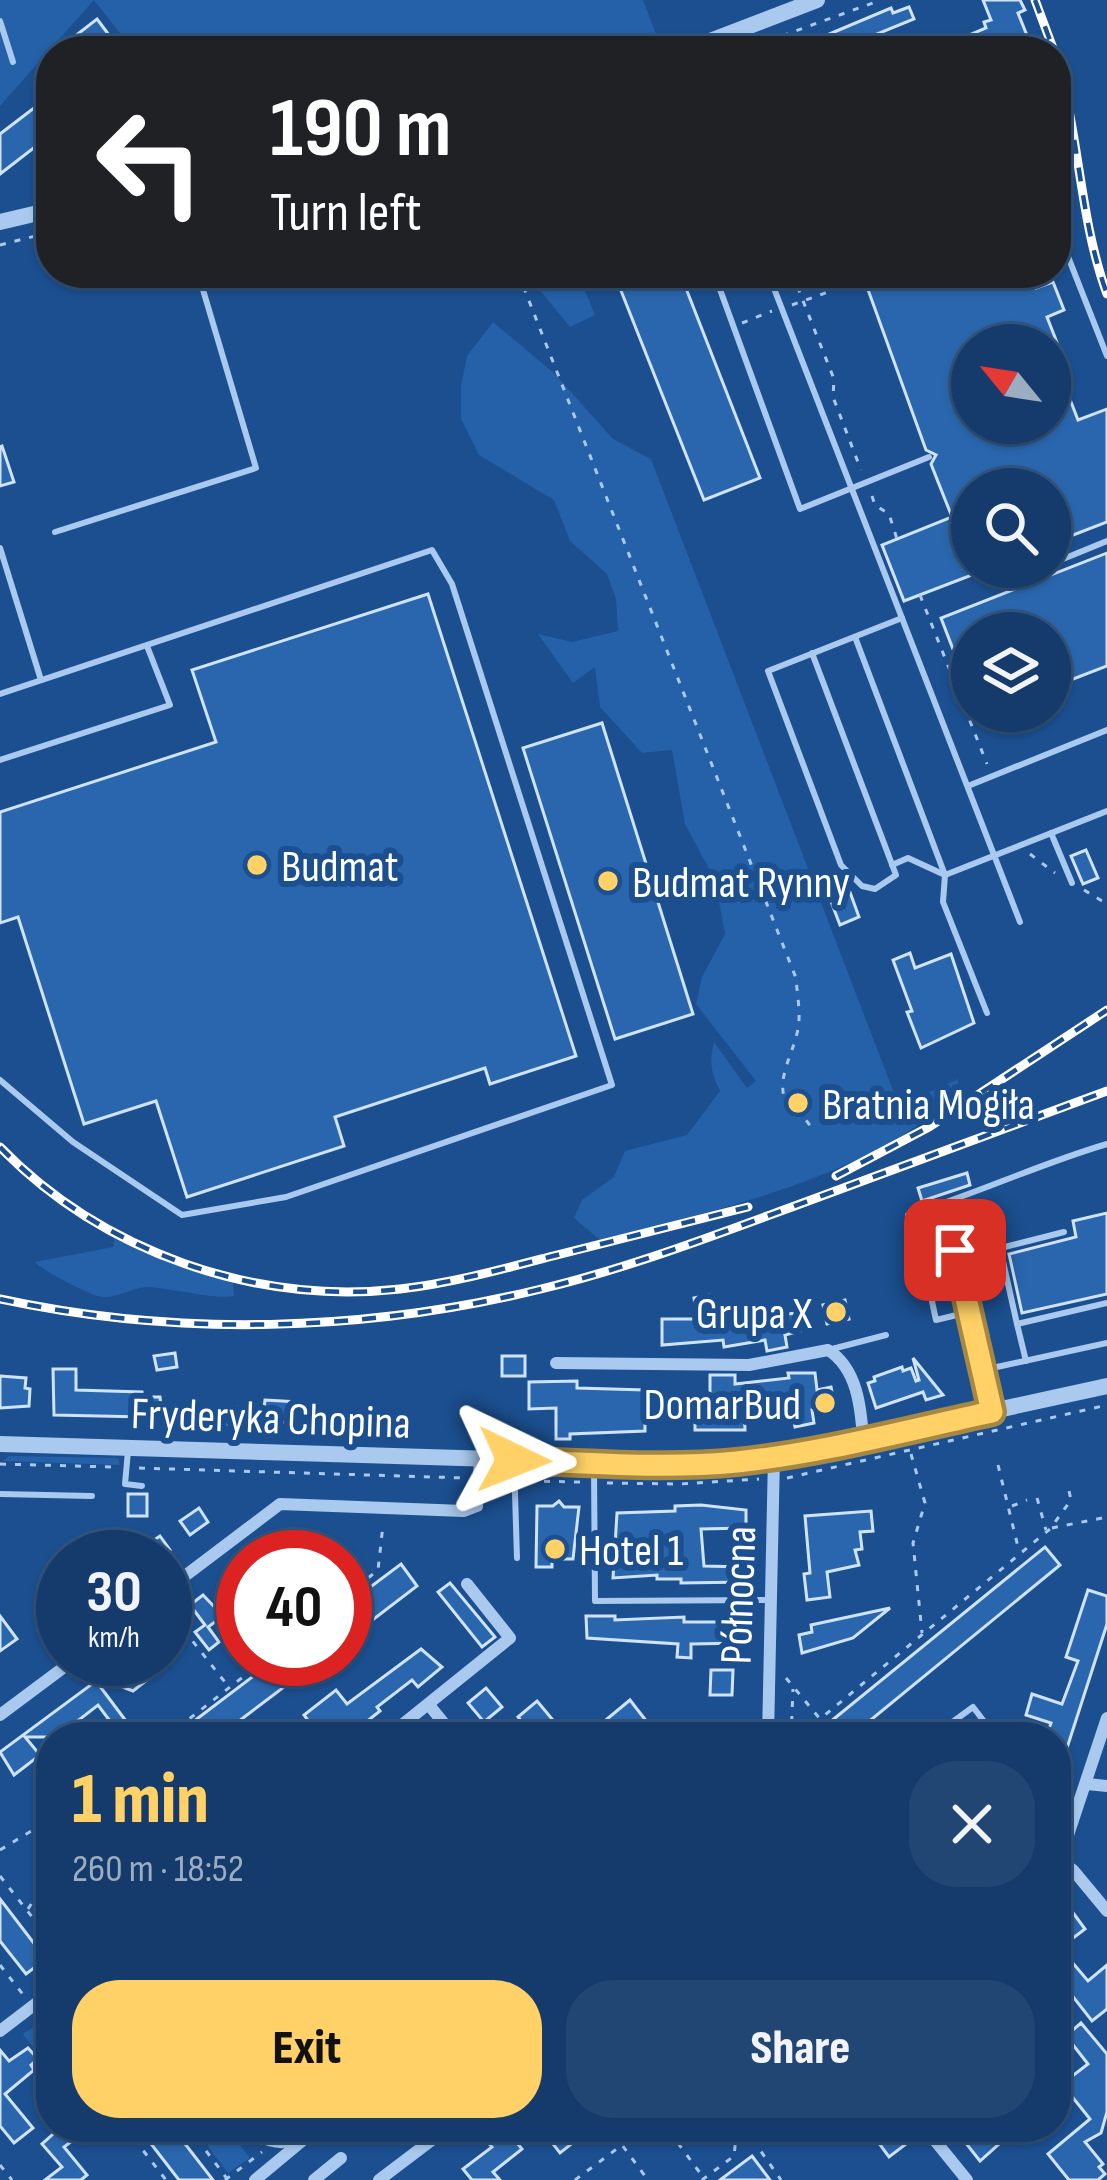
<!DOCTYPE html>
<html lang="en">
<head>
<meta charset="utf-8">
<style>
	:root { --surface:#143b6b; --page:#214673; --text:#f1f3f6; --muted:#9dadc1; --line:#33557e; --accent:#ffd166 }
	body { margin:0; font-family:"Sofia Sans Condensed",sans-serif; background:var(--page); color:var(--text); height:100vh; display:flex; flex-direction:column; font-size:45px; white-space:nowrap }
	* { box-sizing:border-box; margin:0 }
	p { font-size:39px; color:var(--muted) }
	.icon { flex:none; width:66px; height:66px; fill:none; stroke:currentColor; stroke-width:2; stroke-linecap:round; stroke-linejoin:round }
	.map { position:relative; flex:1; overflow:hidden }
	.details { position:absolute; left:36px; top:1722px; width:1035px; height:420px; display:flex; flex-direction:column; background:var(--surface); border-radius:48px; box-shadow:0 3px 9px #0004,0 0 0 3px var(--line) }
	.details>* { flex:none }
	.hud { position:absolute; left:36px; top:36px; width:1035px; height:252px; border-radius:48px; box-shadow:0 3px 9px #0004,0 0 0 3px var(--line); background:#202124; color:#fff; overflow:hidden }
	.needle { width:78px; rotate:300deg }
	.tools { position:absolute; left:951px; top:324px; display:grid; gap:24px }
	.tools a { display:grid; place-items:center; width:120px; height:120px; border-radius:50%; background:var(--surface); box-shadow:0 3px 9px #0004,0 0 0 3px var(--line); font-size:60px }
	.speed { position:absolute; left:36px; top:1530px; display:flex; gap:24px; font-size:60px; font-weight:700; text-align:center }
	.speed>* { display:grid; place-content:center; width:156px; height:156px; border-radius:50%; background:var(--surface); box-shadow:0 3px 9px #0004,0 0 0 3px var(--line); line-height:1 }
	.speed small { font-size:30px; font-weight:400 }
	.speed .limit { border:18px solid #d22; background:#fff; color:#111 }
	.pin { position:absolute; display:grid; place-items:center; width:102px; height:102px; color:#fff; margin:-51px; border-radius:24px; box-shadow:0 6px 18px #0006 }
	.me { position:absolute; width:132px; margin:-66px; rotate:92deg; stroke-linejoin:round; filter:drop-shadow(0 0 9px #0008) }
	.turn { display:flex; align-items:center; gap:42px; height:252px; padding:0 36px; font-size:54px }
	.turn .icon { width:156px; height:156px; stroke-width:2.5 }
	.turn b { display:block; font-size:84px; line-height:102px }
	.round { display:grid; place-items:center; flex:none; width:126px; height:126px; border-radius:48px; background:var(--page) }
	.head { display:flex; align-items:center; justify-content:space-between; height:204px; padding:0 36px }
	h1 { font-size:72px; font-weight:800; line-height:90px; color:var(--accent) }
	.button { display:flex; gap:24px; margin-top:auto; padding:24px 36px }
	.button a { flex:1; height:138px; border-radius:48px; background:var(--accent); color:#111; font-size:48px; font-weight:800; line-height:138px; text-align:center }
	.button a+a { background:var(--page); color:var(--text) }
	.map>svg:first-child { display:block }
</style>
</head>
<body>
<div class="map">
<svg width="1107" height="2180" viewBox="0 0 1107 2180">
	<rect width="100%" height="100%" fill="#1b4f8f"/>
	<g fill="#2461a8">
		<polygon points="0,0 643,0 656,34 608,51 134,51 94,0 0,106"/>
		<polygon points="526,273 578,273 595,315 570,327"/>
		<path d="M493 322 555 374 613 439 651 459 899 1106 958 1079V1090C884 1174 706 1213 600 1240L574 1218 582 1200 614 1177 625 1151 687 1135 720 1091C711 1073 709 1062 714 1042L747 1088 756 1081 696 1004 702 977 725 934 715 880 685 824 672 750 642 753 600 707 595 667 573 683 538 634 572 642 618 631 616 599 607 574 570 541 554 500 479 455 461 419V386L467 356Z"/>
		<path d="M115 1236 173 1264 233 1282 234 1296C217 1300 169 1288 149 1287 133 1287 118 1298 102 1297 92 1296 42 1271 35 1262L113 1247Z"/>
		<polygon points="9,1456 118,1458 120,1465 3,1461"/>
		<polygon points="39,2023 51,2038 51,2071 23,2034"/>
		<polygon points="193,2127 226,2127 250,2158 228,2173"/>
	</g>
	<g fill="#2a66ad" stroke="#cfe3fa" stroke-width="3">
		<polygon points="983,0 1020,0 1025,10 1018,13 1028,38 996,51 967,51 962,38 986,28 984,22 991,20"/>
		<polygon points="909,7 914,19 867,38 872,51 789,51 891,8 893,13"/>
		<polygon points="97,19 121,51 72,51 66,43"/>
		<polygon points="51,95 51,157 40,143 0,174 0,134"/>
		<polygon points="614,273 680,273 760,478 704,500"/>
		<polygon points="862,273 1030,273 1036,288 1053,282 1064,310 1047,317 1058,345 972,345 972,423 1050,423 1051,350 1078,420 1107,409 1107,522 1050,544 1050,489 972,489 972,575 904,601 882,545 952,517 931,464 936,455 926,450"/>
		<polygon points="2,446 14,482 0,486 0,447"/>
		<polygon points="1107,553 1107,666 1050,688 1050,633 972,633 971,696 941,618"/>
		<polygon points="428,594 576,1056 490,1084 485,1068 335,1117 344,1146 187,1197 156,1101 84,1124 18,917 0,923 0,812 216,742 192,670"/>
		<polygon points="602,723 693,1014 615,1039 523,748"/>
		<polygon points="1086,850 1098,878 1083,884 1071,856"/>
		<polygon points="847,884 859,917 840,925 827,891"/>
		<polygon points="910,953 915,968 951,954 974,1023 921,1048 907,1012 912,1011 893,960"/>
		<polygon points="967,1173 970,1185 922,1201 918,1188"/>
		<polygon points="1107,1213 1107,1294 1022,1313 1009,1254 1076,1237 1073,1221"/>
		<polygon points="709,1295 714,1329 769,1319 766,1304 788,1314 796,1313 800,1331 785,1335 787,1347 767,1351 765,1340 724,1347 723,1340 662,1345 662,1319 697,1319 694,1298"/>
		<polygon points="845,1300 849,1319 827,1324 823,1305"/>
		<polygon points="175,1353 177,1367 157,1370 154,1356"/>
		<rect x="502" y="1356" width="23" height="20"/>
		<polygon points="913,1358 943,1395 926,1400 923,1392 876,1408 868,1383 875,1381 874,1377 902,1367 903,1371 911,1368 916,1381 919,1380"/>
		<polygon points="53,1369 76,1369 76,1390 142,1392 142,1397 160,1397 161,1406 189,1407 189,1418 54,1415"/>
		<polygon points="788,1373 815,1373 817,1390 831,1387 835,1406 812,1410 814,1423 795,1427 790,1402 744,1406 745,1430 695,1430 695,1408 710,1408 710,1375 735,1375 735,1384 789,1378"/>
		<polygon points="0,1376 26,1378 25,1388 30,1389 29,1406 0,1408"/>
		<polygon points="577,1381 577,1388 645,1390 645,1398 675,1398 677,1418 645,1418 645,1431 570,1434 570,1439 556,1439 556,1408 529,1409 529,1382"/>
		<polygon points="265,1400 298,1402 296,1423 245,1420 245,1425 223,1424 224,1407 264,1408"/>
		<rect x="128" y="1494" width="19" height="22"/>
		<polygon points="559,1501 564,1507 579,1507 573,1559 552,1559 552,1567 536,1567 537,1506 553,1506"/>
		<polygon points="701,1505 746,1510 746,1528 701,1529 704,1566 746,1567 747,1582 681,1583 681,1579 657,1579 657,1575 613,1578 617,1513 675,1511 675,1506"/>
		<polygon points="199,1508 208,1522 190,1535 180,1521"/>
		<polygon points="871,1511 873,1531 860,1532 862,1549 855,1550 859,1565 827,1572 830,1597 807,1600 804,1574 810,1573 805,1516"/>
		<polygon points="287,1532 298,1545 307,1557 282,1557 271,1544"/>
		<polygon points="160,1536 170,1550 160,1557 148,1557 142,1548"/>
		<polygon points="1045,1547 1060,1565 850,1737 842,1737 830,1722"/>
		<polygon points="401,1564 417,1586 345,1641 345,1606"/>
		<polygon points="243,1571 243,1590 233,1598 224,1584"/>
		<polygon points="450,1583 495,1637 482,1647 438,1592"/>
		<polygon points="1088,1590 1107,1596 1107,1624 1056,1782 1056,1737 1046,1737 1051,1723 1026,1715 1032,1694 1062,1704 1078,1661 1066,1657"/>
		<polygon points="203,1595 223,1616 208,1627 219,1642 209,1650 195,1632 205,1625 190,1605"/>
		<polygon points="890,1608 853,1638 802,1653 799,1635 812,1632 811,1625"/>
		<polygon points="0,1616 17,1639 0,1651"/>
		<polygon points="586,1616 615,1616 615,1620 684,1617 684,1622 744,1622 743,1643 691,1644 691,1658 677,1657 678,1644 587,1638"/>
		<polygon points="421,1649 442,1667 418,1687 412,1680 377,1707 380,1711 356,1730 361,1737 292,1737 310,1723 304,1715 336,1690 347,1704"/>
		<polygon points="123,1659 130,1659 147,1680 133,1691 98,1678"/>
		<polygon points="276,1659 321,1659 218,1737 173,1737"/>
		<polygon points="711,1670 733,1670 732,1695 710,1695"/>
		<polygon points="96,1681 138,1737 122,1737 98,1705 57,1737 25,1737 40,1755 14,1775 0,1752"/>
		<polygon points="486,1688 502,1707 484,1722 468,1703"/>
		<polygon points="630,1700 640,1713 659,1737 622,1737 607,1719"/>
		<polygon points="537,1701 567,1737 535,1737 518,1717"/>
		<rect x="716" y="1722" width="25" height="15"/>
		<polygon points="0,1899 46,1959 26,1974 0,1941"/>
		<polygon points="1071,1910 1085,1929 1060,1948 1088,1981 1107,1965 1107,2009 1092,2021 1071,1994 1056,2006 1056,1921"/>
		<polygon points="1081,2023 1107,2054 1107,2112 1101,2133 1085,2142 1103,2164 1099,2167 1105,2174 1098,2180 1069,2180 1048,2154 1090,2119 1062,2084 1088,2064 1066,2036"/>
		<polygon points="28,2048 38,2059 31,2065 34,2070 5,2094 33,2128 14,2143 0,2126 0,2050 9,2061"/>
		<polygon points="138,2127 172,2127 213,2180 179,2180"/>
		<polygon points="497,2127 504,2127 522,2149 493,2172 500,2180 472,2180 463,2169 492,2147 484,2138"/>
		<polygon points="556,2127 593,2127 560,2153 546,2135"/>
		<polygon points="867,2127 892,2127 906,2144 889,2157"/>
		<polygon points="984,2127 1018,2127 980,2161 965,2142"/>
		<polygon points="60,2128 72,2141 64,2147 87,2175 81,2180 45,2180 62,2167 42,2144"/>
		<polygon points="752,2156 770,2180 720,2180"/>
	</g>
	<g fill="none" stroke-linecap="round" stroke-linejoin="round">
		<g stroke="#a9c9ee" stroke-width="3" stroke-dasharray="6 9" stroke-linecap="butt">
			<polyline points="740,51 881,0"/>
			<polyline points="0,245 51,232"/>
			<path d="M518 273 796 978C797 994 801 1013 798 1029 792 1060 770 1085 793 1115L803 1116 814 1131"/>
			<polyline points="792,273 834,379 833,397 861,470"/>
			<polyline points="792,305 864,279"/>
			<polyline points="742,323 772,311"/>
			<polyline points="872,496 875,505 889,514 897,539"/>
			<polyline points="920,595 987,764"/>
			<polyline points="1030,854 1055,873"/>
			<polyline points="1084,890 1107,904"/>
			<polyline points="911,1454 925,1503 913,1543 922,1633"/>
			<polyline points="0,1464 112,1467"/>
			<polyline points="998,1465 1019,1551"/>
			<polyline points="139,1468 466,1478"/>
			<polyline points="787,1478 1107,1405"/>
			<polyline points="529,1481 580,1482"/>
			<polyline points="607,1483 680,1484 759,1479"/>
			<polyline points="1037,1498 1046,1530"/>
			<polyline points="1012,1506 1027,1500"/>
			<polyline points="1052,1528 1107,1517"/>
			<polyline points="345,1597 378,1570 383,1525"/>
			<polyline points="165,1606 228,1686"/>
			<polyline points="786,1678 835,1737"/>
			<polyline points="166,1737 266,1659"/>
			<polyline points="791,1737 793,1689"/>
			<polyline points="806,1737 820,1719 1050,1529 1071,1500 1069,1491"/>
			<polyline points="0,1850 51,1819"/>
			<polyline points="0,1876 51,1941"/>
			<polyline points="28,1909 51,1873"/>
			<polyline points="0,1965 25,1997"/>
			<polyline points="41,2017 51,2032"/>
			<polyline points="125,2127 166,2180"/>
			<polyline points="188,2127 228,2180"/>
			<polyline points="744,2127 781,2180"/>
			<polyline points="669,2131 703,2177"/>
			<polyline points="0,2165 12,2180"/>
			<polyline points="225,2180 262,2152"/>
			<polyline points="575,2180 622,2145 648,2180"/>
			<polyline points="702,2180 734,2156 737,2127"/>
		</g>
		<g stroke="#a9c9ee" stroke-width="6">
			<polyline points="0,21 13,62"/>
			<polyline points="1056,226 1107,356"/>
			<polyline points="714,273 800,509 929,457"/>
			<polyline points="768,273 1020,922"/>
			<polyline points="55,532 256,468 198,273"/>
			<polyline points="0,548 41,680"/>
			<polyline points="1063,559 1107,541"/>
			<polyline points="855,637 945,875 1107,811"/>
			<polyline points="812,653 896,875 875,889 862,886 841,865 768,671 902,618"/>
			<polyline points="0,694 432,550 452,584 612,1085 286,1197 182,1215 73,1142 0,1080"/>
			<polyline points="0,760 170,705 147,646"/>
			<polyline points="968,786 1107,730"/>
			<polyline points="1051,833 1072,883"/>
			<polyline points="892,865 908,858 945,875 943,902 987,1013"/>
			<path d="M908 1215C976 1194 1039 1164 1107 1144"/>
			<polyline points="1000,1248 1017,1324"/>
			<polyline points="957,1259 1064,1232"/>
			<polyline points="969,1312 936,1320 923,1259 954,1250 957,1259 989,1395 992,1408"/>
			<polyline points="832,1349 886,1335"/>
			<polyline points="1026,1361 1017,1324 1107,1303"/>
			<polyline points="983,1370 1107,1343"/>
			<polyline points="128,1451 125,1484 142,1486"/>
			<polyline points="514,1461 517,1558"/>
			<polyline points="594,1467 595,1601 772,1600"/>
			<polyline points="0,1494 92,1496"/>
			<polyline points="932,1737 973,1707 996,1737"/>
			<polyline points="1056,1812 1074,1821"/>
			<polyline points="643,2139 658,2127"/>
		</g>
		<g stroke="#a9c9ee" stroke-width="12">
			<path d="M556 1363 749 1365 828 1350C857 1368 861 1407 863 1439"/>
			<polyline points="165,1591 280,1504 464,1511 477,1506 480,1459"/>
			<polyline points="429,1705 455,1737"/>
			<polyline points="0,1715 75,1659"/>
			<polyline points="387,1737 510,1638 467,1584"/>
			<polyline points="768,1737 774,1456"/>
			<polyline points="1087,1784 1107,1786"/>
			<polyline points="1062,1862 1073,1870 1107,1911"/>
			<polyline points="1056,1871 1107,1718"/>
			<polyline points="0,2031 51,1992"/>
			<path d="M247 2127C270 2148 295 2146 319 2128"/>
			<polyline points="924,2127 967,2180"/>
			<polyline points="255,2180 302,2141"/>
			<polyline points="314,2180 341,2158"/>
			<polyline points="379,2180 449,2127"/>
		</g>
		<g stroke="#a9c9ee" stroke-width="16">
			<polyline points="684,51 817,0"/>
			<polyline points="0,222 51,210"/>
			<polyline points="0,1444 690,1465 814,1450 1107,1386"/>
		</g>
		<g stroke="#fff" stroke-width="9">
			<g id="rail">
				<polyline points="1035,0 1054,51"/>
				<path d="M1056 58C1080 135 1079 218 1107 294"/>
				<path d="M0 1147C102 1252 255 1305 400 1289 452 1283 503 1269 553 1256 618 1240 683 1223 748 1207"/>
				<polyline points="836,1176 929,1127 1107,1010"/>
				<path d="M0 1299C176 1337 366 1332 541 1289 629 1268 715 1235 800 1204 902 1166 1005 1129 1107 1091"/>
			</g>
		</g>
		<use href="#rail" stroke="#1b4f8f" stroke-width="4.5" stroke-dasharray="14" stroke-linecap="butt"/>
	</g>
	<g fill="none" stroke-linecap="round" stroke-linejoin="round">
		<g stroke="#a68842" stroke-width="30">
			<path id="route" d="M514 1460C588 1463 664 1469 737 1462 823 1453 908 1430 992 1412L955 1250"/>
		</g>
		<use href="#route" stroke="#ffd166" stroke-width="21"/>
	</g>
	<g fill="#ffd166" stroke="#1b4f8f" stroke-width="4.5">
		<circle cx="257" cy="865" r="12"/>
		<circle cx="608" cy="881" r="12"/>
		<circle cx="798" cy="1103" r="12"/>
		<circle cx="836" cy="1312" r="12"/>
		<circle cx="825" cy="1403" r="12"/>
		<circle cx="555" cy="1549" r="12"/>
	</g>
	<g text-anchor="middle" stroke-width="12" stroke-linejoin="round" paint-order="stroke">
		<g font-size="45" fill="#fff" stroke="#1b4f8f" text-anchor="start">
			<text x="281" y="881">Budmat</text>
			<text x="632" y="897">Budmat Rynny</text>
			<text x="822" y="1119">Bratnia Mogiła</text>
			<text x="812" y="1328" text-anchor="end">Grupa X</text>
			<text x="801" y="1419" text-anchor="end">DomarBud</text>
			<text x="579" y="1565">Hotel 1</text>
		</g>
		<g font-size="45" fill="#fff" stroke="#1b4f8f">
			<text transform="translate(271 1417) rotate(2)" y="16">Fryderyka Chopina</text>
			<text transform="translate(737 1595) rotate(-88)" y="16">Północna</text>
		</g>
	</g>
</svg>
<div class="tools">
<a><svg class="needle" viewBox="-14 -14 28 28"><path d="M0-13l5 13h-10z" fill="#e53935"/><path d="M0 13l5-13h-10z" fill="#9dadc1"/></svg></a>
<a><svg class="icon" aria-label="search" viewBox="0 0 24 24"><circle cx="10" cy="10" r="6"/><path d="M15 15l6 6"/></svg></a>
<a><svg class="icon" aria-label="layers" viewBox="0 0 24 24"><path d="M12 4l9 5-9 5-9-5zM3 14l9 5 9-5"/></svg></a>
</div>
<div class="speed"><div>30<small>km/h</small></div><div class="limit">40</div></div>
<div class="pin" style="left:955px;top:1250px;background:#d93025"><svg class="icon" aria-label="arrive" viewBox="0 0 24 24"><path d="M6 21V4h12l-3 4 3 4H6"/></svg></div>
<svg class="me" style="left:514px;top:1460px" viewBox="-20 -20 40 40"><path d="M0-17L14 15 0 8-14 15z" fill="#ffd166" stroke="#fff" stroke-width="4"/></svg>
<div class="hud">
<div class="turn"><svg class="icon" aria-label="left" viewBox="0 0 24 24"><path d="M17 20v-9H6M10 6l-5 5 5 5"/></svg><div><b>190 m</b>Turn left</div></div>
</div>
<section class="details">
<div class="head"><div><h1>1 min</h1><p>260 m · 18:52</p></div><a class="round"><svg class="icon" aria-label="close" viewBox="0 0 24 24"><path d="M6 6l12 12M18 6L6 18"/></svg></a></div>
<div class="button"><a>Exit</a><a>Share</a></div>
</section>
</div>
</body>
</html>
